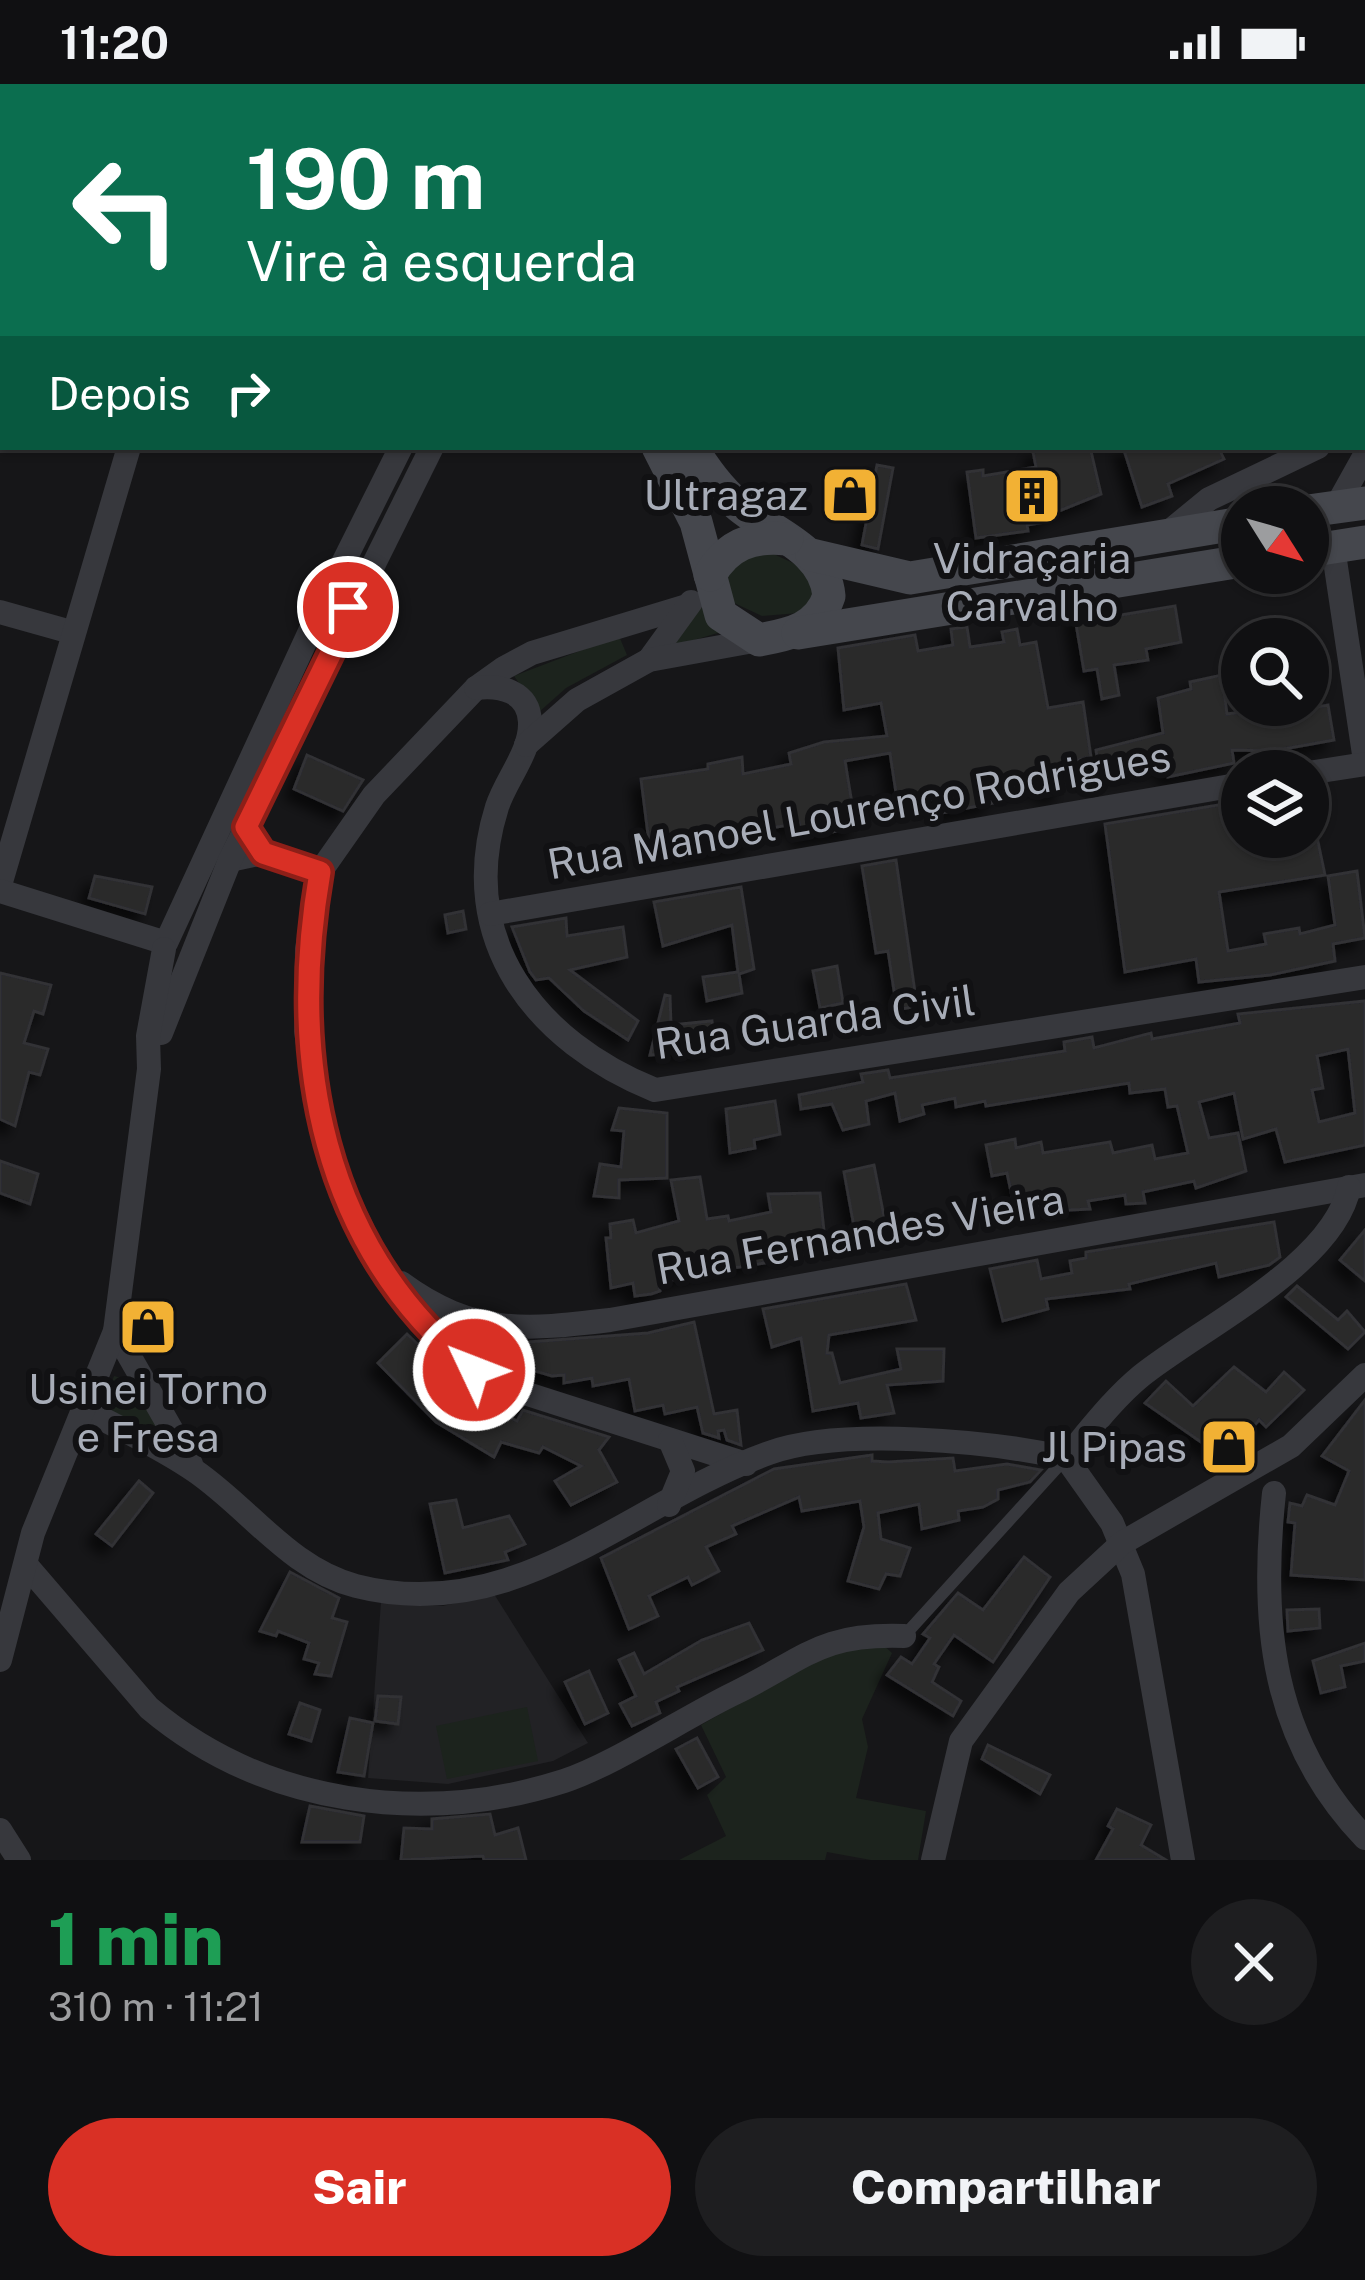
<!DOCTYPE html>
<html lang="pt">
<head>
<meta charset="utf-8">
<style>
	:root { --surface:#101012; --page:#1e1e20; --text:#f1f3f6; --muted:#9c9d9f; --line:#303032; --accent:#d93025 }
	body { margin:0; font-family:"Public Sans",sans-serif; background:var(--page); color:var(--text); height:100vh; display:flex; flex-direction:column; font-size:45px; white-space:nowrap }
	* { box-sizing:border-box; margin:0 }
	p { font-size:39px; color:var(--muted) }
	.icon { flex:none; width:66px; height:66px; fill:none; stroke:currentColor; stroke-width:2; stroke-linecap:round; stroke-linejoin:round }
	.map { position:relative; height:1776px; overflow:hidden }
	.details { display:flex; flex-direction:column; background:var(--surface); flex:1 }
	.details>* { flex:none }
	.hud { position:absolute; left:0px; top:0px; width:1365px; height:366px; box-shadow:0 3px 9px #0004,0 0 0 3px var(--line); background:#0b6e4f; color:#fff; overflow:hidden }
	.needle { width:78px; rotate:127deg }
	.tools { position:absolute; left:1221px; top:402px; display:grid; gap:24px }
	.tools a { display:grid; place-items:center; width:108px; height:108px; border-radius:50%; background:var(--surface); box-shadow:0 3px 9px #0004,0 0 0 3px var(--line); font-size:60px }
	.pin { position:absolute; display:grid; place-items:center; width:102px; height:102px; color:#fff; margin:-51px; border:6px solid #fff; border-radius:50%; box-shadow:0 3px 12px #0007 }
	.me { position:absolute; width:132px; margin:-66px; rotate:313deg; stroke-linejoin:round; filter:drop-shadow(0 0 9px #0008) }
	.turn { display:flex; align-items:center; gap:42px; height:252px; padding:0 48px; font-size:54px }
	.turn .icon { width:156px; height:156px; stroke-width:2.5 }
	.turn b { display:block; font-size:84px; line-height:102px }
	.then { display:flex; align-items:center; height:114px; padding:0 48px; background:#0003; gap:24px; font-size:45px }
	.round { display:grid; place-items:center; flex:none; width:126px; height:126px; border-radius:63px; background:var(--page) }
	.overview { display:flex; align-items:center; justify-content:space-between; height:204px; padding:0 48px }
	h1 { font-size:72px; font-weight:800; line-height:90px; color:#1e9e55 }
	.primary-button { display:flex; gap:24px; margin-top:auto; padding:24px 48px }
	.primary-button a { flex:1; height:138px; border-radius:72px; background:var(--accent); color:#fff; font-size:48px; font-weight:800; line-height:138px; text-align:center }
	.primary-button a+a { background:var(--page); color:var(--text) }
	.status { display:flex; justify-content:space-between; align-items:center; height:84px; padding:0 60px; background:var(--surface); direction:ltr }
	.status svg { height:33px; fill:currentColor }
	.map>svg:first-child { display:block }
</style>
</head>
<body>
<div class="status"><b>11:20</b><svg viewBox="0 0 49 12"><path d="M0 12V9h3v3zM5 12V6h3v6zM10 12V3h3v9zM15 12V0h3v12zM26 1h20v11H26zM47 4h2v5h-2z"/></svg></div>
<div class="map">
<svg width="1365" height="1776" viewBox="0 0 1365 1776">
	<defs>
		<filter id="shadow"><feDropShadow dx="-9" dy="9" stdDeviation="6" flood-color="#0009"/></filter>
	</defs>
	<rect width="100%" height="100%" fill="#161618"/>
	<polygon fill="#222225" points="494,1510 588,1659 553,1677 448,1700 368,1694 381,1518 443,1522"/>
	<g fill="#1c231d">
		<polygon points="767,467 806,485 814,511 799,529 762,532 732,518 725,491 733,480"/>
		<polygon points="700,514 721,548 674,562"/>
		<polygon points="619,552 627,571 566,604 539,628 514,592"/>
		<polygon points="114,1292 126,1295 176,1365 116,1332 105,1316"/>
		<polygon points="880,1558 892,1569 862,1635 868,1663 856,1714 926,1727 918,1776 871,1776 827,1768 825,1776 679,1776 726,1752 707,1711 726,1693 701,1641 814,1576"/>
		<polygon points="527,1623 538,1677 447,1695 436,1642"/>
	</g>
	<g fill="#29292c" stroke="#303034" stroke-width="3" fill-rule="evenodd" filter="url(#shadow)">
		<polygon points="1056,363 1090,363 1101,410 1044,433 1045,438 1027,441 1028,447 976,454 967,388 983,386 983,392 1036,383 1033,368"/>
		<polygon points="1123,363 1218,363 1224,375 1168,400 1172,412 1142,423"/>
		<polygon points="877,381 893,384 878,465 862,461"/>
		<polygon points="1175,522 1181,558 1146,565 1148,576 1114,581 1119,611 1102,615 1097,585 1084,587 1074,528 1089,526 1091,536"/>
		<polygon points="967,543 970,563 1004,558 1002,548 1017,545 1020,561 1036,558 1048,624 1083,618 1091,673 1058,681 1063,708 1046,710 1044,701 990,709 993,719 942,729 940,714 898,722 890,669 845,677 856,744 801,753 799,739 749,748 751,760 651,774 641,695 708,685 708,680 742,673 743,690 791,680 789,669 824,658 887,652 881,619 844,626 838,564 915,551 918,567 953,561 951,545"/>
		<polygon points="1222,591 1227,630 1263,625 1264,633 1328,621 1334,656 1273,667 1232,666 1234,679 1168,693 1166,680 1100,690 1096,666 1163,649 1158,614 1191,605 1190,598"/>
		<polygon points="307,671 363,696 343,727 294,705"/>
		<polygon points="1242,717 1242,753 1317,753 1325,791 1219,808 1228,867 1266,860 1264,850 1299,844 1300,850 1335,841 1328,792 1357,787 1365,854 1333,860 1335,877 1270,891 1199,898 1196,875 1125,888 1105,740"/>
		<polygon points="896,776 917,922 897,926 888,867 876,869 862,782"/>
		<polygon points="95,792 152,803 145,830 89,814"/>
		<polygon points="741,803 754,885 739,890 742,909 707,917 703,893 738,888 732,841 663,862 654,818"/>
		<polygon points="463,827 466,845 448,849 445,831"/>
		<polygon points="566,834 567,852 623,843 627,873 570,886 638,937 628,956 584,927 549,894 536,896 530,888 512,843"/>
		<polygon points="837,882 843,919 820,924 813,887"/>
		<polygon points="0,889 51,901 43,930 34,927 24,959 48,965 40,991 29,988 15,1042 0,1035"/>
		<polygon points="665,911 670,912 671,941 712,937 716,966 650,971"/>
		<path d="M1365 917V1061L1285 1078 1276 1045 1243 1055 1234 1009 1199 1018 1209 1054 1238 1049 1246 1087 1196 1104 1194 1097 1143 1108 1145 1119 1126 1120 1125 1111 1088 1117 1090 1125 1027 1128 1025 1115 1013 1117 1007 1089 992 1092 986 1061 1015 1055 1016 1064 1041 1058 1043 1069 1110 1058 1113 1069 1152 1061 1155 1075 1188 1069 1177 1022 1168 1023 1165 1005 1130 1009 1129 999 986 1022 985 1017 956 1023 955 1014 922 1021 924 1030 900 1037 895 1009 866 1017 869 1040 843 1046 832 1020 801 1025 799 1011 863 998 861 990 888 986 890 994 1065 967 1064 958 1092 953 1094 964 1151 949 1152 955 1240 939 1238 930ZM1348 965 1355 1029 1319 1038 1312 1006 1323 1004 1317 972Z"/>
		<polygon points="775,1017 780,1050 754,1056 755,1064 730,1069 726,1025"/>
		<polygon points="619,1024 667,1029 667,1094 619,1096 619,1114 594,1112 600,1080 621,1083 624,1047 612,1046"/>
		<polygon points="0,1077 38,1090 30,1120 0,1109"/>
		<polygon points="874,1081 886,1143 855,1148 844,1088"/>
		<polygon points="700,1093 707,1135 728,1132 729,1137 771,1128 768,1110 820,1109 824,1147 796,1152 798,1167 770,1172 771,1178 689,1191 659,1200 660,1207 651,1210 635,1212 633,1199 611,1204 606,1154 611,1154 610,1140 633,1136 636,1149 679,1137 671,1096"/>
		<polygon points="1274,1138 1280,1173 1269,1181 1219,1193 1216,1179 1129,1200 1130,1205 1046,1215 1048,1225 1003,1237 990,1185 1037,1176 1041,1195 1072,1189 1070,1177 1086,1174 1086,1168"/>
		<polygon points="1365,1146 1365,1197 1340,1176"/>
		<polygon points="906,1200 916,1236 829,1251 827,1269 832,1269 840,1299 901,1285 897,1265 944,1265 943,1297 887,1301 894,1329 861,1334 858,1319 813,1327 801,1254 772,1263 763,1225"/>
		<polygon points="1297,1202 1338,1236 1347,1227 1365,1248 1348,1265 1286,1213"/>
		<polygon points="694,1238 714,1330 737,1326 741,1361 727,1356 724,1346 718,1347 719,1354 703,1349 697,1323 665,1330 663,1321 635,1327 629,1295 593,1302 592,1294 564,1299 564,1291 552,1292 525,1284 526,1276 514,1277 515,1259 648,1249"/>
		<polygon points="407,1250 432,1274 424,1284 487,1328 490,1323 517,1337 523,1326 609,1353 599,1366 617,1398 571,1421 555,1397 581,1382 543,1363 539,1369 501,1358 494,1373 436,1338 378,1279"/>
		<polygon points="1234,1283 1266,1308 1284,1288 1304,1306 1266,1343 1259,1336 1229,1371 1214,1367 1145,1319 1166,1297 1193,1322"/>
		<polygon points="1365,1316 1365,1496 1291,1491 1295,1439 1288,1438 1290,1419 1302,1422 1307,1411 1335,1421 1349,1387 1322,1372"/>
		<polygon points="872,1371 872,1377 888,1378 953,1374 955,1387 1007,1380 1041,1386 1030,1398 998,1406 998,1415 983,1423 958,1427 959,1436 922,1445 919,1420 878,1429 881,1455 910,1464 900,1492 886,1490 879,1505 848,1497 864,1443 860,1417 802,1427 799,1413 732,1442 736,1450 706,1463 719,1487 692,1501 688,1493 649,1512 658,1532 629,1545 601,1474 774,1385"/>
		<polygon points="139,1397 153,1409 112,1462 96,1450"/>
		<polygon points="456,1416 463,1444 509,1432 525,1460 505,1468 508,1476 445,1489 430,1420"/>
		<polygon points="1024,1473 1050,1493 993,1578 954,1551 934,1580 939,1583 932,1598 961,1617 953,1632 887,1591 901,1573 912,1580 930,1554 923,1550 958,1509 983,1526"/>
		<polygon points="290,1488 339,1514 332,1534 347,1538 331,1592 315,1590 319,1579 304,1575 309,1559 278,1547 276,1552 260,1547"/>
		<polygon points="1319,1525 1320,1544 1288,1547 1287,1526"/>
		<polygon points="749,1539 763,1566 677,1603 679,1607 656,1618 660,1629 632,1642 620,1620 636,1612 619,1576 634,1569 644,1590 702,1556"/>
		<polygon points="1365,1559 1365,1577 1341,1582 1345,1603 1321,1609 1313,1577"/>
		<polygon points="589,1587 608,1629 585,1640 565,1598"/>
		<polygon points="378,1612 401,1613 398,1640 375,1637"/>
		<polygon points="300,1619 320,1626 311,1657 289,1650"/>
		<polygon points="350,1634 373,1639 364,1692 338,1688"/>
		<polygon points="697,1654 718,1693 698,1704 676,1665"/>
		<polygon points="988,1661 1050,1691 1040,1710 982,1675"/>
		<polygon points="310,1722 364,1732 360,1758 302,1758"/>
		<polygon points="1117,1725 1151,1741 1141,1761 1166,1776 1096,1776 1113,1745 1108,1742"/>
		<polygon points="490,1730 495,1751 518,1744 526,1776 484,1776 483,1772 401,1776 404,1744 432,1745 432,1735"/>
	</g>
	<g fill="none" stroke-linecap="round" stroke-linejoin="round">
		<polyline stroke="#37383d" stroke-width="12" points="904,1552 1065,1375"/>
		<g stroke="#37383d" stroke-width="24">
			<polyline points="269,3 271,0"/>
			<polyline points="596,3 597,0"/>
			<polyline points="712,3 713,0"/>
			<polyline points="1341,3 1360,0"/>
			<polyline points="0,60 3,61"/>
			<polyline points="1362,213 1365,213"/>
			<polyline points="0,281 3,282"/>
			<polyline points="1362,339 1365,338"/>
			<polyline points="1336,423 1365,371"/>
			<polyline points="1170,447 1209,415 1318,363"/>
			<polyline points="1333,463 1365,677"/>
			<polyline points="334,497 401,363"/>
			<polyline points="360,508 432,363"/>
			<polyline points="687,522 532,569 504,584 476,604 374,711 320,788 307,865 306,947 318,1031 339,1097 382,1185 443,1261 490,1298 746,1380"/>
			<polyline points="0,528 71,548"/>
			<polyline points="649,576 691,518"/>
			<path d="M476 604C500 601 529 607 530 638 531 668 506 695 497 723 455 856 536 958 655 1006L1365 893"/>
			<polyline points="526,661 577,616 649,576 759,556"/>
			<polyline points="1308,689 1365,680"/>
			<polyline points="263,769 320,788"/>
			<polyline points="230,776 263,769 246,743"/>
			<polyline points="0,801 129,363"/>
			<polyline points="0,807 166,859 330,504"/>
			<polyline points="490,830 1242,700"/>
			<polyline points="161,949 230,776 359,514 354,496 334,497 333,518 355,520"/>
			<path d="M401 1199C473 1252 526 1246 610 1236L1365 1101"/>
			<polyline points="115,1247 191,1380"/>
			<path d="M84 1325C120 1345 161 1363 195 1387 249 1424 290 1485 356 1502 517 1543 629 1419 769 1369 841 1343 990 1357 1066 1374L1112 1439 1133 1490 1183 1776"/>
			<path d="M1066 1374C1089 1347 1113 1315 1141 1292 1201 1244 1335 1179 1349 1103"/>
			<path d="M1274 1409C1260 1539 1271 1656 1365 1754"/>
			<polyline points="669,1421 683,1387 670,1356"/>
			<path d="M27 1482 149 1624C264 1721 423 1742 564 1697 613 1681 685 1633 735 1609 805 1575 819 1549 904 1552"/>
			<polyline points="0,1576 33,1449 115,1247 149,985 148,952 164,865"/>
			<polyline points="0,1746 19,1776"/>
			<polyline points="933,1776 961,1657 1069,1508 1122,1459 1291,1362 1365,1291"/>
		</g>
		<g stroke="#45474d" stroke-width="33">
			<polyline points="469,0 471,3"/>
			<polyline points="507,0 509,3"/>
			<path d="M658 363 696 438 721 531 759 556C790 550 818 545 829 512 825 464 771 449 739 422 719 405 705 385 691 363"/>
			<polyline points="1308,427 1365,419"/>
			<polyline points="1308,467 1365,458"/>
			<polyline points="812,471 910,494 1242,439"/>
			<path d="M710 491C727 461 752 451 787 455"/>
			<polyline points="798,549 1242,477"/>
		</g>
	</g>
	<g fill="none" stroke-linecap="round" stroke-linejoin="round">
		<g stroke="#8d1f18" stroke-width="30">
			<path id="route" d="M348 523 355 520 246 743 263 769 320 788C288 973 320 1162 474 1286"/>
		</g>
		<use href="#route" stroke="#d93025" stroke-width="21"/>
	</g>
	<defs>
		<g id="shop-square" transform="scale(3)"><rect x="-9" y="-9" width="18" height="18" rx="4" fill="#f2b134" stroke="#111113"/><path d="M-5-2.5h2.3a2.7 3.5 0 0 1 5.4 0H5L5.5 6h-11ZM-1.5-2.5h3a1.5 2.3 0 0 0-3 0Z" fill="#111"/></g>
		<g id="building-square" transform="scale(3)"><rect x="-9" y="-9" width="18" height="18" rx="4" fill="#f2b134" stroke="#111113"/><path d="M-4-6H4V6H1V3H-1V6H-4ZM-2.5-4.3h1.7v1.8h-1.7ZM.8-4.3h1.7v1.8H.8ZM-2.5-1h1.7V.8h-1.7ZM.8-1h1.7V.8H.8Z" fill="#111"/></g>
	</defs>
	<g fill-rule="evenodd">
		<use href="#shop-square" x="850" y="411"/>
		<use href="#building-square" x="1032" y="412"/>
		<use href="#shop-square" x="148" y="1243"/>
		<use href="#shop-square" x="1229" y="1363"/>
	</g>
	<g text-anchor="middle" stroke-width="12" stroke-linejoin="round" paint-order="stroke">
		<g font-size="42" fill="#a8adb8" stroke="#111113" text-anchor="end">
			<text x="808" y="426">Ultragaz</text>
			<text x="1032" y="489" text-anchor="middle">Vidraçaria<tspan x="1032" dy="48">Carvalho</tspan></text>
			<text x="148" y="1320" text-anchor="middle">Usinei Torno<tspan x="148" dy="48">e Fresa</tspan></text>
			<text x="1187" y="1378">Jl Pipas</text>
		</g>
		<g font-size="42" fill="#a8adb8" stroke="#111113">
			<text transform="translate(859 726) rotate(-10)" y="15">Rua Manoel Lourenço Rodrigues</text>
			<text transform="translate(815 938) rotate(-8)" y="15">Rua Guarda Civil</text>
			<text transform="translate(860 1150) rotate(-10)" y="15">Rua Fernandes Vieira</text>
		</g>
	</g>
</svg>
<div class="tools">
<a><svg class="needle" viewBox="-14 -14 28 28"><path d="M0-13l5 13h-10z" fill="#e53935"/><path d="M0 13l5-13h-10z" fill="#9c9d9f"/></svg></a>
<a><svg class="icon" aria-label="search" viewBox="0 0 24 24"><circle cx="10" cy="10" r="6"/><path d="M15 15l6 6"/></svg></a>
<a><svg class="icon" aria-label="layers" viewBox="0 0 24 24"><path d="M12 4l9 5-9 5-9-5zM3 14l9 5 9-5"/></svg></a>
</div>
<div class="pin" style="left:348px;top:523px;background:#d93025"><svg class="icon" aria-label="arrive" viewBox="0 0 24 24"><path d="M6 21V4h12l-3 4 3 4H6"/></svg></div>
<svg class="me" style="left:474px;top:1286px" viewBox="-20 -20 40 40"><circle r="17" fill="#d93025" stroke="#fff" stroke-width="3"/><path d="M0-11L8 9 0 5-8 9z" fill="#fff"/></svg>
<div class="hud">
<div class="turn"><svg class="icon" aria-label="left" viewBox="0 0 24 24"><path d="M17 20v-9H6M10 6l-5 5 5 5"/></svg><div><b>190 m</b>Vire à esquerda</div></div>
<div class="then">Depois<svg class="icon" aria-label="right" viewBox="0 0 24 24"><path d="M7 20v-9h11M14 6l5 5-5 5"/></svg></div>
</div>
</div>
<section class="details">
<div class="overview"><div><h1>1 min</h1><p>310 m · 11:21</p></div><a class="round"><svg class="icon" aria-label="close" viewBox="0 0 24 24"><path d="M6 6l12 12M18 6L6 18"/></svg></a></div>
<div class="primary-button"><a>Sair</a><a>Compartilhar</a></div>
</section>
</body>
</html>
